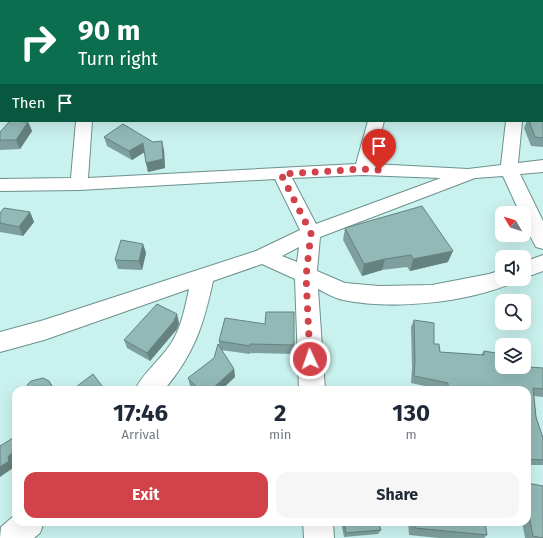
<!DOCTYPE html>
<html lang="en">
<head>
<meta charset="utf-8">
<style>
	:root { --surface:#fff; --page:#f6f6f7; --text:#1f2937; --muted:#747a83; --accent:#d2424b }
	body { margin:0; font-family:"Fira Sans",sans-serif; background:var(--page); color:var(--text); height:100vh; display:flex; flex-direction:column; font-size:15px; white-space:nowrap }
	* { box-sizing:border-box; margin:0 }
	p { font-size:13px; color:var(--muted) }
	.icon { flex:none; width:22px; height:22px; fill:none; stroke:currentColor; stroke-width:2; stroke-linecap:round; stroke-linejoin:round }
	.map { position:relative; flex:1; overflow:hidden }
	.details { position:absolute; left:12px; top:386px; width:519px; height:140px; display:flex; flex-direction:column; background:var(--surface); border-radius:12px; box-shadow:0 4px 16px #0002 }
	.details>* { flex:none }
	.top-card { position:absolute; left:0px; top:0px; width:543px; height:122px; box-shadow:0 4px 16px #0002; background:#0b6e4f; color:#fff; overflow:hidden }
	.needle { width:26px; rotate:309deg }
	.controls { position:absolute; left:495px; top:206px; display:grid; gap:8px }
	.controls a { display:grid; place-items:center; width:36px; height:36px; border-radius:8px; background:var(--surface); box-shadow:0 4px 16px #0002; font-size:20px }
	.pin { position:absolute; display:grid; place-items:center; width:34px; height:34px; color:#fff; margin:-41px -17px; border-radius:50% 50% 50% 0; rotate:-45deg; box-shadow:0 0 4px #0007 }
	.pin .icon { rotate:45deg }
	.me { position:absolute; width:44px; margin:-22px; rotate:357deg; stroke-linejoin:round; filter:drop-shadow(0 0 3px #0008) }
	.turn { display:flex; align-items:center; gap:14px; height:84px; padding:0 12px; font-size:18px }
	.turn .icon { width:52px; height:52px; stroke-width:2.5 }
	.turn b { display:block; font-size:28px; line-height:34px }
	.then { display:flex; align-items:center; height:38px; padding:0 12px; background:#0003; gap:8px; font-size:15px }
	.eta { display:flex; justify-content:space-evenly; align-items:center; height:68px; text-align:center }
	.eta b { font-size:24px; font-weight:700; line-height:28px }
	.cta { display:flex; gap:8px; margin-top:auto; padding:8px 12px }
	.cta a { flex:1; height:46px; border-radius:12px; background:var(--accent); color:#fff; font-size:16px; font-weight:700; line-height:46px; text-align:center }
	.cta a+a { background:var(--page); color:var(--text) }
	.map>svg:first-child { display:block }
</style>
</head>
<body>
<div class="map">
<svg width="543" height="538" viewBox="0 0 543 538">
	<rect width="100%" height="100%" fill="#c9f1ee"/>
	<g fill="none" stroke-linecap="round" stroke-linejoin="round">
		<g stroke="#6c918f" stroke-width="2">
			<g id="minor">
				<polygon points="55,0 70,0 71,1 56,1"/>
				<polygon points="274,0 289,0 290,1 275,1"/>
				<rect x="513" y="0" width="12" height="1"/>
				<rect x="0" y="54" width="1" height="8"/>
				<path d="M76 121H92L88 178 356 164 368 121H384L373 164 468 169 501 165 506 121H522L518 163 543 160V172L520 174 543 221V249L536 247C530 236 524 225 524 213H520L503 176 475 178 320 237 317 271 345 283 379 286 432 285 489 274 502 270V279H512L510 284C464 303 392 310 343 300 334 298 326 293 318 289L325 390H299L295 279 262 264 213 281C203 327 194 354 164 390H135C143 373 159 361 170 345 181 329 185 308 189 289L44 340 0 352V332L44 320 256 251 300 230 275 179 79 190 0 191V179L71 178ZM363 175 441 178 316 224 292 178ZM299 247 297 262 282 256Z"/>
				<polygon points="543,255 543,271 524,278 524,262"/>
				<polygon points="16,514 16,522 44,522 40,533 34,538 0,538 1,527"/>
				<polygon points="303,522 333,522 334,538 304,538"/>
			</g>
		</g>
		<use href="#minor" fill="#fff" fill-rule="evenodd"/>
	</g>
	<g fill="#7e9f9d">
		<polygon points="119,0 141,0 139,1 122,1"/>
		<polygon points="543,0 543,20 542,19 542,1"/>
		<polygon points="543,90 543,147 531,146 524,128 527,121 542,121 542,91"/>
		<polygon points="28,122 32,131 20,149 0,150 0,132"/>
		<polygon points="104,137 164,150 165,168 148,172 144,152 132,160 107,146"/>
		<polygon points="30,212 34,222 23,236 0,232 0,213"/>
		<polygon points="345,228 448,262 410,271 407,267 382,270 362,276 343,240"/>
		<polygon points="143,244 146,253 142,270 118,269 115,260"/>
		<polygon points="414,320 434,344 440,352 481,355 484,351 530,367 543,368 543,397 534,396 536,417 543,438 543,465 527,465 527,390 443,390 411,383 412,368 411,327"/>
		<polygon points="179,323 177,329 150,361 127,348 124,340"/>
		<polygon points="219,341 294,345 294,354 250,353 250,354 221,350 234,369 235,377 221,390 194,390 190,386 188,378 214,358 219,347"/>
		<polygon points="527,483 543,486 543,538 525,538 522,522 527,522"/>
		<polygon points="341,522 378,522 381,530 378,534 344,537"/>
		<polygon points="408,522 485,522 487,535 484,538 439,538 409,535"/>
	</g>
	<g fill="#66827f">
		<polygon points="132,0 141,0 139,1 133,1"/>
		<polygon points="28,122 32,131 20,149 16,140"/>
		<polygon points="162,141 164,150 165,168 148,172 146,163"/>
		<polygon points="143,143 145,152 132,160 129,151"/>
		<polygon points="30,212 34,222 23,236 19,227"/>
		<polygon points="143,244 146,253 142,270 139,261"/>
		<polygon points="453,251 448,262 410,271 413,259"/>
		<polygon points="385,259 382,270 362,276 364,264"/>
		<polygon points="177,314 179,323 177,329 150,361 147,353"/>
		<polygon points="234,369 235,377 221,390 211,390"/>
		<polygon points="49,381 52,385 54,390 49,390"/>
		<polygon points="102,386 104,390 97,390"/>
		<polygon points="16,448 16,461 14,463 16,466 0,477 0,467 8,457"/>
	</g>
	<g fill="#92b9b6" stroke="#66827f">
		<polygon points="540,0 543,0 543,12 542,11 542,1 539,1"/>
		<polygon points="543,90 543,113 542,111 542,91"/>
		<polygon points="542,120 543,120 543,138 535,137 529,121 542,121"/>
		<polygon points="10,121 28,122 16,140 0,140 0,132"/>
		<polygon points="123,124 153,142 162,141 163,159 146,163 143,143 129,151 104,137"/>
		<polygon points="422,206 453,251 413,259 411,255 385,259 364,264 345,228"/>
		<polygon points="4,208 30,212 19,227 0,223 0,213"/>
		<polygon points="121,240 143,244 139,261 115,260"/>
		<polygon points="157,304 177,314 174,321 147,353 124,340"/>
		<polygon points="266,312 294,312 294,345 250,344 250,346 219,341 225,318 265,324"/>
		<polygon points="414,320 434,323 434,344 439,344 440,352 484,355 484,351 502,354 502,367 524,367 524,358 529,359 530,367 543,368 543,389 533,388 536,417 543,438 543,460 527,459 527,390 478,390 448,387 448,383 414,376 415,361"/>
		<polygon points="218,344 234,369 211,390 199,390 188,378 214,358"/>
		<polygon points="93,374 102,386 97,390 72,390"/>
		<polygon points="43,378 49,381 52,387 49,390 25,390 28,384 31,381"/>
		<polygon points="16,436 16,448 8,457 9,461 0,467 0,446"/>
		<polygon points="527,483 543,486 543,538 533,536 527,505"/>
		<polygon points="344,522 378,522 381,530 346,533"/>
		<polygon points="415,522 485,522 487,535 415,528"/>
	</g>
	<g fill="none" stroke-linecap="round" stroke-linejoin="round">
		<polyline stroke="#d2424b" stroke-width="7" stroke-dasharray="0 12.6" points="310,359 306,276 311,233 281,174 363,169 379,170"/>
	</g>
</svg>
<div class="controls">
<a><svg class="needle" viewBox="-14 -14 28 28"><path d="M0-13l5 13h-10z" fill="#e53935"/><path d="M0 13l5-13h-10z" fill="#747a83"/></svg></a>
<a><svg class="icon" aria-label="sound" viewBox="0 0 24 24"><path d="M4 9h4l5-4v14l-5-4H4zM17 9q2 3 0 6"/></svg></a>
<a><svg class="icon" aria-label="search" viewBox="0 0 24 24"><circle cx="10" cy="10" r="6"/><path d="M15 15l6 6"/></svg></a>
<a><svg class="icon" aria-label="layers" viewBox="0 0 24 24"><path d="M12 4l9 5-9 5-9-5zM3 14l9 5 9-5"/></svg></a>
</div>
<div class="pin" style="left:379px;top:170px;background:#d93025"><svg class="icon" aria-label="arrive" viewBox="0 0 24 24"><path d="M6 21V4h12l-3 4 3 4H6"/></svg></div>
<svg class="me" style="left:310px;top:359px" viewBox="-20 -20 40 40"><circle r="17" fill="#d2424b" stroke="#fff" stroke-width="3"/><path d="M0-11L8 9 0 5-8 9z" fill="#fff"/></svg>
<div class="top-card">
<div class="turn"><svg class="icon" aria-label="right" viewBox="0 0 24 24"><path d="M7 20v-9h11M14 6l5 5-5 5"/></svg><div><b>90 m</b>Turn right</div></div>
<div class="then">Then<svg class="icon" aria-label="arrive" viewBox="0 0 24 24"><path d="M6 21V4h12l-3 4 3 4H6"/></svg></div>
</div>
<section class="details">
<div class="eta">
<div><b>17:46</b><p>Arrival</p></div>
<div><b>2</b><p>min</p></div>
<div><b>130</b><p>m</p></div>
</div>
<div class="cta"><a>Exit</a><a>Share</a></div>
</section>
</div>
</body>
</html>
